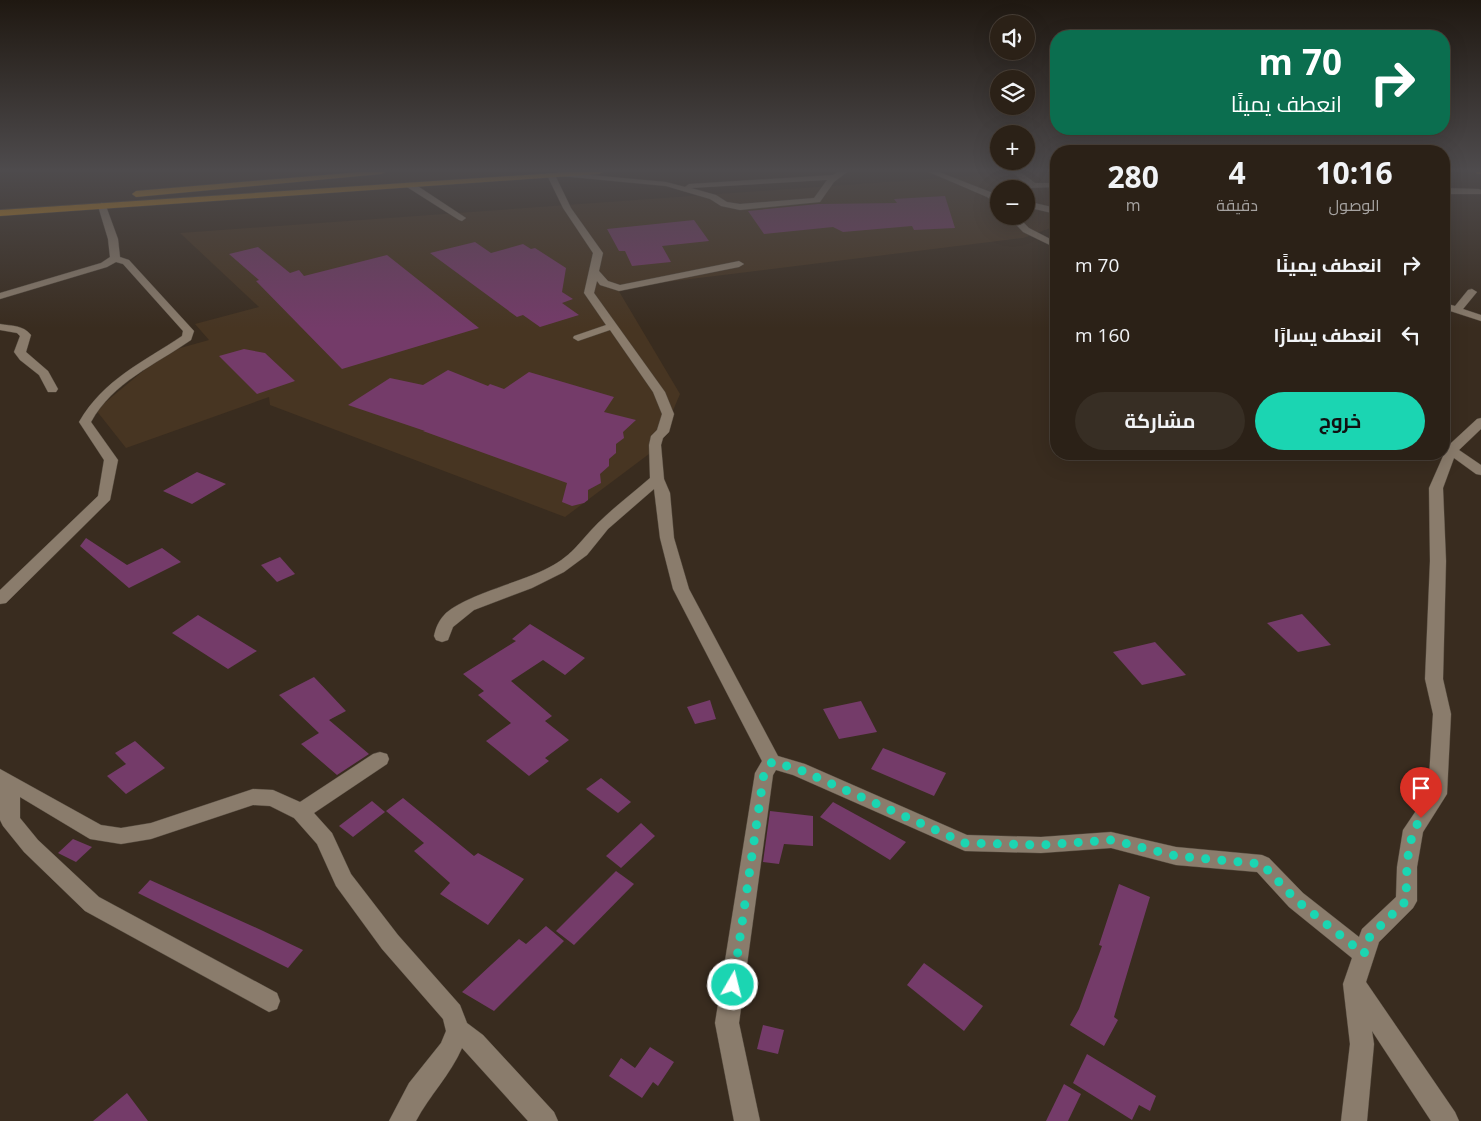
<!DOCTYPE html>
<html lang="ar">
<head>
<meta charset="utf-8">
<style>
	:root { --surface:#2b2117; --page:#372e24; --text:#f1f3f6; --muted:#a6a3a1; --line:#473e36; --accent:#1bd5b2 }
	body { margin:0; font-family:"Open Sans",Cairo,sans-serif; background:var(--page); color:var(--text); direction:rtl; height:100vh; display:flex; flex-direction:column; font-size:19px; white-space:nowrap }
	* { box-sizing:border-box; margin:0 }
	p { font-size:16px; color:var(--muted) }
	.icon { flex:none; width:28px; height:28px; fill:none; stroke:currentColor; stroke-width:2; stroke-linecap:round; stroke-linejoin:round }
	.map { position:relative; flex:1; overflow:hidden; direction:ltr }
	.details { position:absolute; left:1050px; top:145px; width:400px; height:315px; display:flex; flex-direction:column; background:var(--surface); border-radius:20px; box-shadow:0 5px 20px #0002,0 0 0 1px var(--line); direction:rtl }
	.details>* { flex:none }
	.hud { position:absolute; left:1050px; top:30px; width:400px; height:105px; border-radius:20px; box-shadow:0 5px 20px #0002,0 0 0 1px var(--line); direction:rtl; background:#0b6e4f; color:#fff; overflow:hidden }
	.buttons { position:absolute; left:990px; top:15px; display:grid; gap:10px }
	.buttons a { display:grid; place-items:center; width:45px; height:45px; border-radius:50%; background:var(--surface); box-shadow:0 5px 20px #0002,0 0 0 1px var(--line); font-size:25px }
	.pin { position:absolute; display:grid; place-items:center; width:42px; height:42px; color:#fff; margin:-51px -21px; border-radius:50% 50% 50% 0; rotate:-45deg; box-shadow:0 0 5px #0007 }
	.pin .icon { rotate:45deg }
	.me { position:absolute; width:55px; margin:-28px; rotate:8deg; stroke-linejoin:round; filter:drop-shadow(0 0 4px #0008) }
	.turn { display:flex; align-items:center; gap:18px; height:105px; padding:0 25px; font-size:22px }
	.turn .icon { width:65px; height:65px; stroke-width:2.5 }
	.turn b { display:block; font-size:35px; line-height:42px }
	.eta { display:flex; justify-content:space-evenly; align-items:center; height:85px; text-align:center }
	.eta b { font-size:30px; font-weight:700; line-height:35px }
	.button { display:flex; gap:10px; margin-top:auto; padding:10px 25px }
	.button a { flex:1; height:58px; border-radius:30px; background:var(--accent); color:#111; font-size:20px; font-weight:700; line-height:58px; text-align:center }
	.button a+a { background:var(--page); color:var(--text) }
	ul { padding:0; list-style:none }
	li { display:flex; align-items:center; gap:15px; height:70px; padding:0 25px }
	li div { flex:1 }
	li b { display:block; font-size:19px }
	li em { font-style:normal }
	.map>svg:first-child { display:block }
</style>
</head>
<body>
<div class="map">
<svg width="1481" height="1121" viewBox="0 0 1481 1121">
	<rect width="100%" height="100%" fill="#392c1f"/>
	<path fill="#473522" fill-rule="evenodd" d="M1024 172H1056V226L1023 238 617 288 680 394 657 448 565 517 270 405 269 397 126 448 96 410 166 352 209 340 195 324 259 307 180 233ZM999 189H1026V216H999Z"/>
	<g fill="#743b69">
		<polygon points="945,196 955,228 914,230 912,226 843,232 833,227 764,234 748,211 818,204 897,203 894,199"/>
		<polygon points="694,220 709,241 662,246 671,262 632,266 625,251 619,251 607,229"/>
		<polygon points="475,242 491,253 523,244 531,249 535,248 566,268 562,292 573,299 562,303 579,315 540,327 523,315 517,317 430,253"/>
		<polygon points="258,247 290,273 299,270 304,276 387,255 479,328 342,369 256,281 259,280 229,254"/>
		<polygon points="244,349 265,353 295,381 257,394 219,356"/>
		<polygon points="448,370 488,386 490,384 504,389 529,372 614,397 604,412 636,420 623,432 624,438 616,444 616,453 609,459 609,466 600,474 601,483 588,490 588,500 584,503 572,506 562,502 567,483 423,431 425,431 348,405 390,378 423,385"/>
		<polygon points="197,472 226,484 192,504 163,491"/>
		<polygon points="86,538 127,565 162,548 181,562 129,588 80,546"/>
		<polygon points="280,557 295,574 277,582 261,565"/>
		<polygon points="1302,614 1331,645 1298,652 1267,623"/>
		<polygon points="198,615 257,651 228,669 172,633"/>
		<polygon points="530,624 585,658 565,675 543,660 511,681 552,716 545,721 569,740 545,758 549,761 529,776 486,741 511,723 478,695 484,691 463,674 516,641 512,639"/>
		<polygon points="1155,642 1186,675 1142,685 1113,652"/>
		<polygon points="314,677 346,711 329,720 369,754 337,775 301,744 319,733 279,695"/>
		<polygon points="710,700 716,719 695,724 687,707"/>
		<polygon points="861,701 877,732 839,739 823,709"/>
		<polygon points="135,741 165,768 126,794 107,776 126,764 115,753"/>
		<polygon points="883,748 946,773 934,796 871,769"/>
		<polygon points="601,778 631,802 618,813 586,789"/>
		<polygon points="403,798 474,856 478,853 524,879 488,925 440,894 450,883 414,851 424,843 386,811"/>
		<polygon points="372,801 385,812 353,837 339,826"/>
		<polygon points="833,802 906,842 890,860 820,817"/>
		<polygon points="770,811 813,816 813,846 784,844 779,864 763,862"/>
		<polygon points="641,823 655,836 621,868 606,856"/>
		<polygon points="73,839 92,847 76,862 58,853"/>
		<polygon points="616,871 634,884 574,945 556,931"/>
		<polygon points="150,880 261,930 303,950 288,968 138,893"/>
		<polygon points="1119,884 1150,897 1114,1017 1118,1020 1104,1046 1070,1025 1079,1009 1102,946 1099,945"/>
		<polygon points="546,926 564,941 494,1011 462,992 519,939 526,944"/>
		<polygon points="924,963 983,1006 964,1031 907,985"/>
		<polygon points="763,1025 784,1030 778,1054 757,1049"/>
		<polygon points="650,1047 674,1062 658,1086 653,1082 642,1098 609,1076 621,1058 635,1068"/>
		<polygon points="1087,1054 1156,1096 1150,1111 1139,1105 1132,1120 1073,1083"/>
		<polygon points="1064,1084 1081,1094 1068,1121 1046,1121"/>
		<polygon points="127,1093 148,1121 93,1121"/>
	</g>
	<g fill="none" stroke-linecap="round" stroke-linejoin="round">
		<g stroke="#53493d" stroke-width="1">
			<g id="minor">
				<path d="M558 172 666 182 685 187 689 184 833 175 838 172H847L834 182 820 202 740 210 721 206 710 199 666 186 561 176 557 174ZM827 180 814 198 740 204 727 202 716 195 691 188Z"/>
				<polygon points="929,172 939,172 993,193 999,198 999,206 987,197"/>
				<polygon points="1012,172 1020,172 1035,183 1056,183 1056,187 1030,188"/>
				<path d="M548 173 555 175 571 208 603 253 599 271 608 281 620 285 739 261 744 264 739 267 619 291 600 285 597 281 594 293 665 392 674 414 669 432 663 438 661 445 664 479 670 493 674 538 689 589 778 756 805 764 967 835 1041 837 1111 832 1176 847 1262 855 1269 858 1303 893 1359 937 1362 929 1396 897 1397 867 1403 830 1428 793 1433 714 1425 679 1430 561 1429 488 1444 454V441L1450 444 1477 419 1481 418V429L1459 450 1481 465V475L1476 474 1454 458 1443 488 1446 561 1443 679 1451 714 1447 794 1423 832 1417 867V901L1413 908 1379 942 1366 982 1455 1112 1459 1121H1431L1372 1031 1374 1044 1367 1121H1341L1350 1044 1343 984 1352 958 1289 907 1257 872 1176 865 1111 848 1041 853 965 851 793 775 776 770 773 775 739 1023 760 1121H734L715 1023 755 773 762 761 673 589 660 538 654 489 608 529 587 555 564 572 532 588 474 610 453 627 448 640 442 642 436 640 434 636C436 627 439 620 446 613 467 595 517 583 544 570 572 557 578 543 598 523 614 507 633 493 650 478L649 445 651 436 657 430 662 414 653 392 610 330 578 341 573 338 574 336 606 325 584 293 593 253 563 208 547 175Z"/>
				<polygon points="407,183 413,183 466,218 462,221 459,220 407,187"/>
				<polygon points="1444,188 1479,189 1481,190 1481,194 1444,194"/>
				<polygon points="1026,201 1056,208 1056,214 1026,207"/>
				<path d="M102 203 106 206 118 239 120 257 129 260 194 331 191 340C155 365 113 382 91 422L118 460 110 500 6 603 0 604V590L98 496 104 460 79 422C104 379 142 363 182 336L183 331 123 264 116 262 107 267 0 299V293L101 263 110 257 108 239 98 206Z"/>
				<polygon points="1008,216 1017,216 1029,228 1056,242 1056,248 1023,232"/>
				<polygon points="1472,289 1477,292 1463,309 1481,315 1481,321 1444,309 1444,303 1455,306 1468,290"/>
				<path d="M0 324C12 326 23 325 31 335L26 352 48 371 58 389 56 392H48L39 375 20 360 14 352 20 336 17 333 0 330Z"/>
				<path d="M380 752 387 754 389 759 387 764 314 813 332 833 351 874 398 935 460 1005 467 1023 483 1035 554 1112 558 1121H528L462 1048C451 1074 429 1096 416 1121H389L409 1083 441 1043 446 1031 443 1019 382 949 336 886 317 844 294 818 270 806 253 805 151 839 121 844 90 839 20 797V818L38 840 99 897 277 993 280 1001 277 1009 269 1012 85 911 24 852 3 826 0 820V769L101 825 121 828 151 823 253 789 273 790 300 802 373 754Z"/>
			</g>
		</g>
		<g stroke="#53493d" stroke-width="1">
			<g id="highway">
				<polygon points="360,172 385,172 381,174 136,197 132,194 136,191"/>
				<polygon points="571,172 603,172 599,174 0,216 0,210"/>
				<polygon points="1476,172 1481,172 1481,174 1477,174"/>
			</g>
		</g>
		<use href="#minor" fill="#8a7c6c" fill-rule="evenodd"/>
		<use href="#highway" fill="#cb8815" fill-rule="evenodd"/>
	</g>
	<linearGradient id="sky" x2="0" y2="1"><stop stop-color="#1f1811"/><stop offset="0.52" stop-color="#4e4b4d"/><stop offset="1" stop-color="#4e4b4d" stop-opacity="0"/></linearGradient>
	<rect width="1481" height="328" fill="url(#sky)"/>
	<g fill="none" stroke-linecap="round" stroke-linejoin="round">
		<path stroke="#1bd5b2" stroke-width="9" stroke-dasharray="0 16.2" d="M733 985 764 773 772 762 798 769 965 843 1041 845 1112 840 1176 856 1262 864 1296 900 1364 954 1370 936 1406 901C1407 873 1405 841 1421 818"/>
	</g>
</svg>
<div class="buttons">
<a><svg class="icon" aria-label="sound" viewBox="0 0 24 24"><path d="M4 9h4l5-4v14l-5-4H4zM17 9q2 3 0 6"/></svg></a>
<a><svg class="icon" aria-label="layers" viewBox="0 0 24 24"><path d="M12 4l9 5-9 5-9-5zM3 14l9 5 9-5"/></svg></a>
<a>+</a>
<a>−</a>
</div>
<div class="pin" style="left:1421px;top:818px;background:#d93025"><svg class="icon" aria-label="arrive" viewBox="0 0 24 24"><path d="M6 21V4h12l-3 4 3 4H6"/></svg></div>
<svg class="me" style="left:733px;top:985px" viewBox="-20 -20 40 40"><circle r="17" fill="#1bd5b2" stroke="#fff" stroke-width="3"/><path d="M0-11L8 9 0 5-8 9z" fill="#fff"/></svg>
<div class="hud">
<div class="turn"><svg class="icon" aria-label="right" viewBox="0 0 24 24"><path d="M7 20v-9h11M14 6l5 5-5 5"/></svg><div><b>70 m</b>انعطف يمينًا</div></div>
</div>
<section class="details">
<div class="eta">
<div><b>10:16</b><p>الوصول</p></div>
<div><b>4</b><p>دقيقة</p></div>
<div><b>280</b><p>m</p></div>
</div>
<ul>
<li><svg class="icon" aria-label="right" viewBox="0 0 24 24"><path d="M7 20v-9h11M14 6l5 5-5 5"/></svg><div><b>انعطف يمينًا</b></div><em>70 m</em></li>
<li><svg class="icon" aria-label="left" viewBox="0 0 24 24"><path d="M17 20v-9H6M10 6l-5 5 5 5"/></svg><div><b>انعطف يسارًا</b></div><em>160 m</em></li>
</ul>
<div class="button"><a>خروج</a><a>مشاركة</a></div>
</section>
</div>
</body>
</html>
